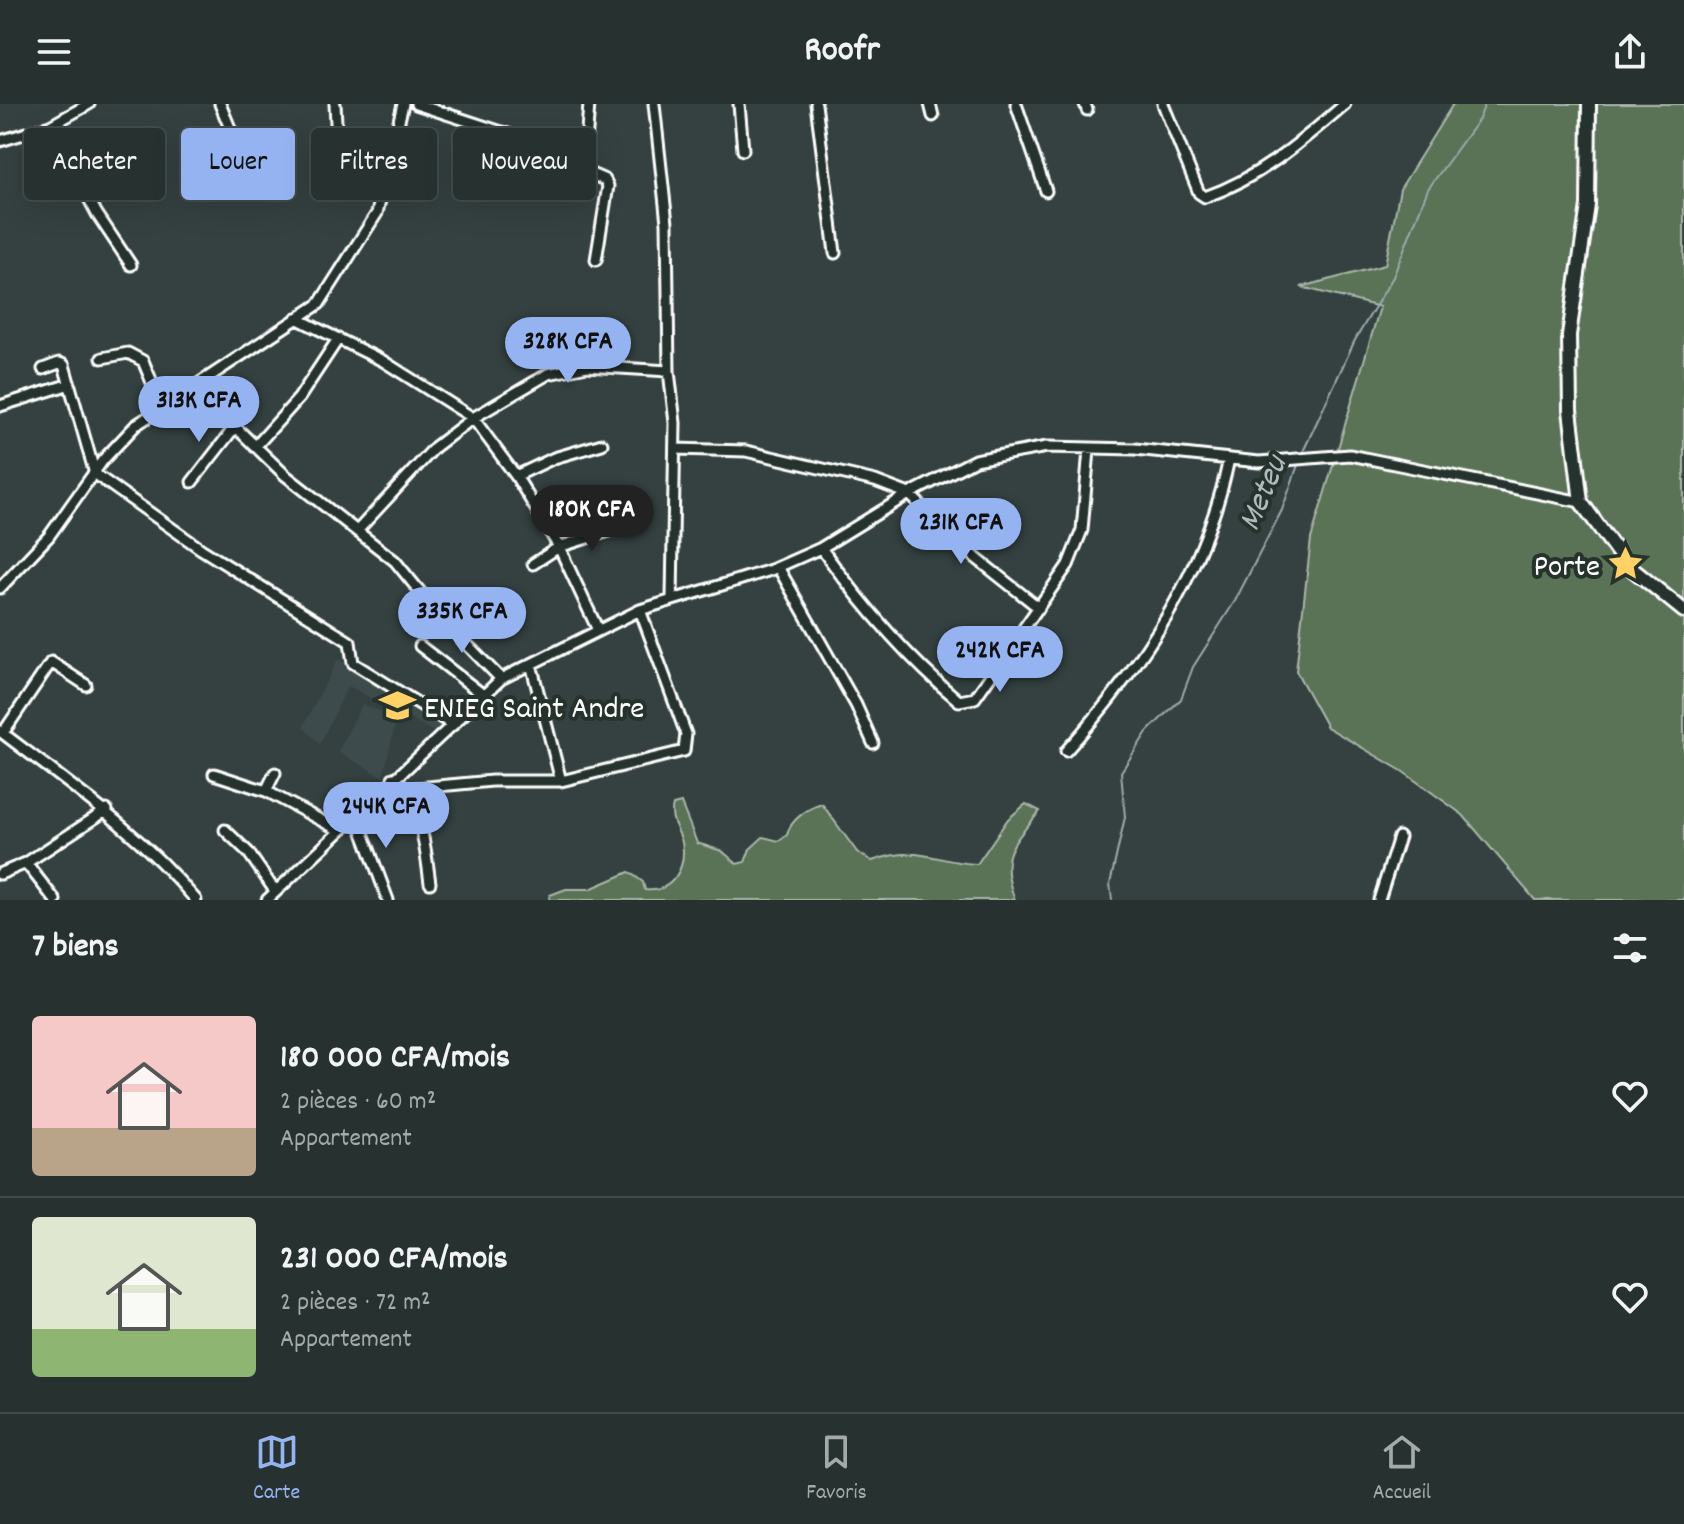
<!DOCTYPE html>
<html lang="fr">
<meta charset="utf-8">
<style>
:root{--surface:#273130;--page:#2f3938;--text:#f1f3f6;--muted:#a4a9ab;--line:#434c4c;--accent:#95b2f1}
body{margin:0;font-family:Dekko,sans-serif;background:var(--page);color:var(--text);height:100vh;display:flex;flex-direction:column;font-size:30px;white-space:nowrap}
*{box-sizing:border-box;margin:0}
p{font-size:26px;color:var(--muted)}
.icon{flex:none;width:44px;height:44px;fill:none;stroke:currentColor;stroke-width:2;stroke-linecap:round;stroke-linejoin:round}
.map{position:relative;height:796px;overflow:hidden}
.side{display:flex;flex-direction:column;background:var(--surface);flex:1}
.side>*{flex:none}
.banner{position:absolute;left:24px;top:24px;width:800px;height:72px;display:flex;gap:16px}
.price{position:absolute;translate:-50% -68px;padding:0 18px;border-radius:28px;background:var(--accent);color:#111;font-size:26px;line-height:52px;filter:drop-shadow(0 2px 4px #0008)}
.price::after{content:'';position:absolute;left:50%;top:48px;width:24px;height:18px;margin-left:-12px;background:inherit;clip-path:polygon(0 0,100% 0,50% 100%)}
.price.selected{background:#222;color:#fff}
ul{padding:0;list-style:none}
li{display:flex;align-items:center;gap:24px;height:200px;padding:0 32px}
li+li{border-top:2px solid var(--line)}
li span{display:grid;place-items:center;flex:none;width:224px;height:160px;border-radius:8px;color:#555}
li>.icon{margin-inline-start:auto}
span .icon{width:96px;height:96px;fill:#fffc;stroke-width:1}
li b{font-size:34px}
h2{display:flex;justify-content:space-between;align-items:center;height:96px;padding:0 32px;font-size:34px}
.chip{padding:0 28px;border-radius:8px;background:var(--surface);box-shadow:0 8px 32px #0002,0 0 0 2px var(--line);font-size:28px;line-height:72px}
.chip.selected{background:var(--accent);color:#111}
header{display:flex;justify-content:space-between;align-items:center;height:104px;padding:0 32px;background:var(--surface);font-size:36px;font-weight:800}
.dock{display:flex;justify-content:space-around;align-items:center;height:112px;border-top:2px solid var(--line);background:var(--surface);font-size:22px;color:var(--muted)}
.dock a{display:grid;justify-items:center;gap:4px}
.dock .selected{color:var(--accent)}
.map>svg:first-child{display:block}
.built{fill:#3d4b4e}
.green{fill:#5a7257;stroke:#acb8ab;stroke-width:2}
.lines{fill:none;stroke-linecap:round;stroke-linejoin:round}
.stream{stroke:#9dacb2;stroke-width:2}
.street-casing{stroke:#fff;stroke-width:15}
.secondary-casing{stroke:#fff;stroke-width:18}
.street{stroke:#26332d;stroke-width:9}
.secondary{stroke:#26332d;stroke-width:12}
.labels{text-anchor:middle;stroke-width:8;stroke-linejoin:round;paint-order:stroke}
.poi-label{font-size:32px;fill:#fff;stroke:#26332d;text-anchor:end}
.water-label{font-size:34px;font-style:italic;fill:#aebabf;stroke:#26332d}
</style>
<header><svg class="icon" aria-label="menu" viewBox="0 0 24 24"><path d="M4 6h16M4 12h16M4 18h16"/></svg>Roofr<svg class="icon" aria-label="share" viewBox="0 0 24 24"><path d="M12 15V3M7 8l5-5 5 5M5 13v7h14v-7"/></svg></header>
<div class="map">
<svg width="1684" height="796" viewBox="0 0 1684 796">
<rect width="100%" height="100%" fill="#344140"/>
<filter id="ink" filterUnits="userSpaceOnUse"><feTurbulence type="fractalNoise" baseFrequency=".0125" numOctaves="2"/><feDisplacementMap in="SourceGraphic" scale="16" xChannelSelector="R" yChannelSelector="G"/><feConvolveMatrix kernelMatrix="1 2 1 2 8 2 1 2 1" color-interpolation-filters="sRGB"/></filter>
<g filter="url(#ink)">
<path class="built" d="M338 555 442 621 436 629 348 582 320 640 303 623Z
M362 600 397 613 383 673 338 648Z"/>
<path class="green" d="M1453 0H1684V796H1535L1463 711 1402 667 1327 623 1296 567 1311 435 1380 203 1301 183 1385 161 1400 85Z
M681 699 697 739 722 747 737 760 745 758 750 745 763 733 779 737 787 731C790 716 808 704 822 700L857 748 872 757C921 740 932 758 977 760L1008 715 1026 700 1040 707C1011 742 998 751 1015 796H549L550 791 566 785H590L629 768 643 778 645 786C672 789 687 764 682 738 678 724 669 716 673 701Z"/>
<g class="lines">
<path class="stream" d="M1301 352 1355 236 1393 173 1428 85 1479 15 1485 0
M1112 796 1110 780 1125 713 1121 668 1147 628 1181 595 1193 563 1235 497 1282 406 1299 358"/>
<defs>
<path id="street" d="M220 0 242 53 247 80
M335 0 337 37
M416 0 523 35 525 40 513 81
M589 0 584 67 605 76 608 82 596 156
M654 0 667 119 669 267 675 319 672 494
M739 0 743 46
M816 0 835 149
M930 0 933 12
M1016 0 1046 87
M1085 0 1087 6
M1163 0 1199 89 1205 93C1260 74 1302 37 1345 0
M50 22 97 110 131 161
M0 37 50 22 89 0
M296 214 383 257 473 314 516 372 559 443 597 524
M102 254 128 249 143 257 162 302
M43 265 59 259 64 261 95 370 201 445 350 538 353 559 453 621
M194 283 285 371 395 457 443 516 501 575
M0 302 70 280
M255 343 299 294 338 235
M675 345 746 347 875 377 909 390 976 454 1039 504
M516 372 554 354 602 340
M192 378 234 324
M358 426 435 343 473 314 548 270 587 262 669 267
M821 444C862 501 905 552 959 597L975 594 1068 461 1082 426 1089 346
M533 460 559 443 615 425
M778 463 856 601 873 639
M0 484 49 432 103 356 136 321 319 200 377 109 403 0
M420 542 482 590
M531 560 561 677
M0 627C69 680 139 728 196 796
M3 629 51 558 86 581
M1066 647C1143 561 1205 469 1229 355
M214 670 266 687 339 726
M393 674C422 697 425 744 430 779
M406 685 492 677H561L684 647 686 630 640 506
M266 687 275 669
M356 710 388 796
M225 726 248 748 275 787
M26 759 55 796
M0 770 26 759 107 706
M267 796 501 575 640 506 771 466 821 444 909 390 975 356 1047 343 1135 345 1259 358 1350 351 1581 398
M1379 796 1399 733"/>
<path id="secondary" d="M1589 0 1588 101 1569 231 1570 306 1581 398 1626 460 1684 507"/>
</defs>
<use href="#street" class="street-casing"/>
<use href="#secondary" class="secondary-casing"/>
<use href="#street" class="street"/>
<use href="#secondary" class="secondary"/>
</g>
</g>
<defs>
<symbol id="sight-bare" viewBox="-9 -9 18 18"><path d="M0-6L1.8-2.2L6-1.7L2.9 1.2L3.7 5.4L0 3.3L-3.7 5.4L-2.9 1.2L-6-1.7L-1.8-2.2Z" fill="#ffd166" stroke="#26332d" stroke-width="2.5" paint-order="stroke"/></symbol>
<symbol id="university-bare" viewBox="-9 -9 18 18"><path d="M0-5L7-2L0 1L-7-2ZM-4 1L0 2.5L4 1V4Q0 6-4 4Z" fill="#ffd166" stroke="#26332d" stroke-width="2.5" paint-order="stroke"/></symbol>
</defs>
<g fill-rule="evenodd">
<use href="#sight-bare" x="1600" y="434" width="51" height="51"/>
<use href="#university-bare" x="372" y="576" width="51" height="51"/>
</g>
<g class="labels">
<g class="poi-label">
<text x="1600" y="471">Porte</text>
<text x="424" y="613" text-anchor="start">ENIEG Saint Andre</text>
</g>
<g class="water-label">
<text transform="translate(1260 388) rotate(-67)" y="12">Meteu</text>
</g>
</g>
</svg>
<b class="price" style="left:568px;top:281px">328K CFA</b>
<b class="price" style="left:199px;top:340px">313K CFA</b>
<b class="price selected" style="left:592px;top:449px">180K CFA</b>
<b class="price" style="left:961px;top:462px">231K CFA</b>
<b class="price" style="left:462px;top:551px">335K CFA</b>
<b class="price" style="left:1000px;top:590px">242K CFA</b>
<b class="price" style="left:386px;top:746px">244K CFA</b>
<div class="banner">
<a class="chip">Acheter</a>
<a class="chip selected">Louer</a>
<a class="chip">Filtres</a>
<a class="chip">Nouveau</a>
</div>
</div>
<section class="side">
<h2>7 biens<svg class="icon" aria-label="filters" viewBox="0 0 24 24"><path d="M4 7h16M4 17h16"/><circle cx="9" cy="7" r="2"/><circle cx="15" cy="17" r="2"/></svg></h2>
<ul>
<li><span style="background:linear-gradient(#f6c9c9 70%,#b9a48a 0)"><svg class="icon" aria-label="home" viewBox="0 0 24 24"><path d="M3 11l9-7 9 7M6 9v11h12V9"/></svg></span><div><b>180 000 CFA/mois</b><p>2 pièces · 60 m²</p><p>Appartement</p></div><svg class="icon" aria-label="heart" viewBox="0 0 24 24"><path d="M12 20l-8-8c-3-5 5-10 8-4 3-6 11-1 8 4z"/></svg></li>
<li><span style="background:linear-gradient(#dfe7d0 70%,#8fb573 0)"><svg class="icon" aria-label="home" viewBox="0 0 24 24"><path d="M3 11l9-7 9 7M6 9v11h12V9"/></svg></span><div><b>231 000 CFA/mois</b><p>2 pièces · 72 m²</p><p>Appartement</p></div><svg class="icon" aria-label="heart" viewBox="0 0 24 24"><path d="M12 20l-8-8c-3-5 5-10 8-4 3-6 11-1 8 4z"/></svg></li>
</ul>
</section>
<nav class="dock">
<a class="selected"><svg class="icon" aria-label="map" viewBox="0 0 24 24"><path d="M3 6l6-2 6 2 6-2v14l-6 2-6-2-6 2zM9 4v14M15 6v14"/></svg>Carte</a>
<a><svg class="icon" aria-label="saved" viewBox="0 0 24 24"><path d="M7 4h10v16l-5-4-5 4z"/></svg>Favoris</a>
<a><svg class="icon" aria-label="home" viewBox="0 0 24 24"><path d="M3 11l9-7 9 7M6 9v11h12V9"/></svg>Accueil</a>
</nav>
